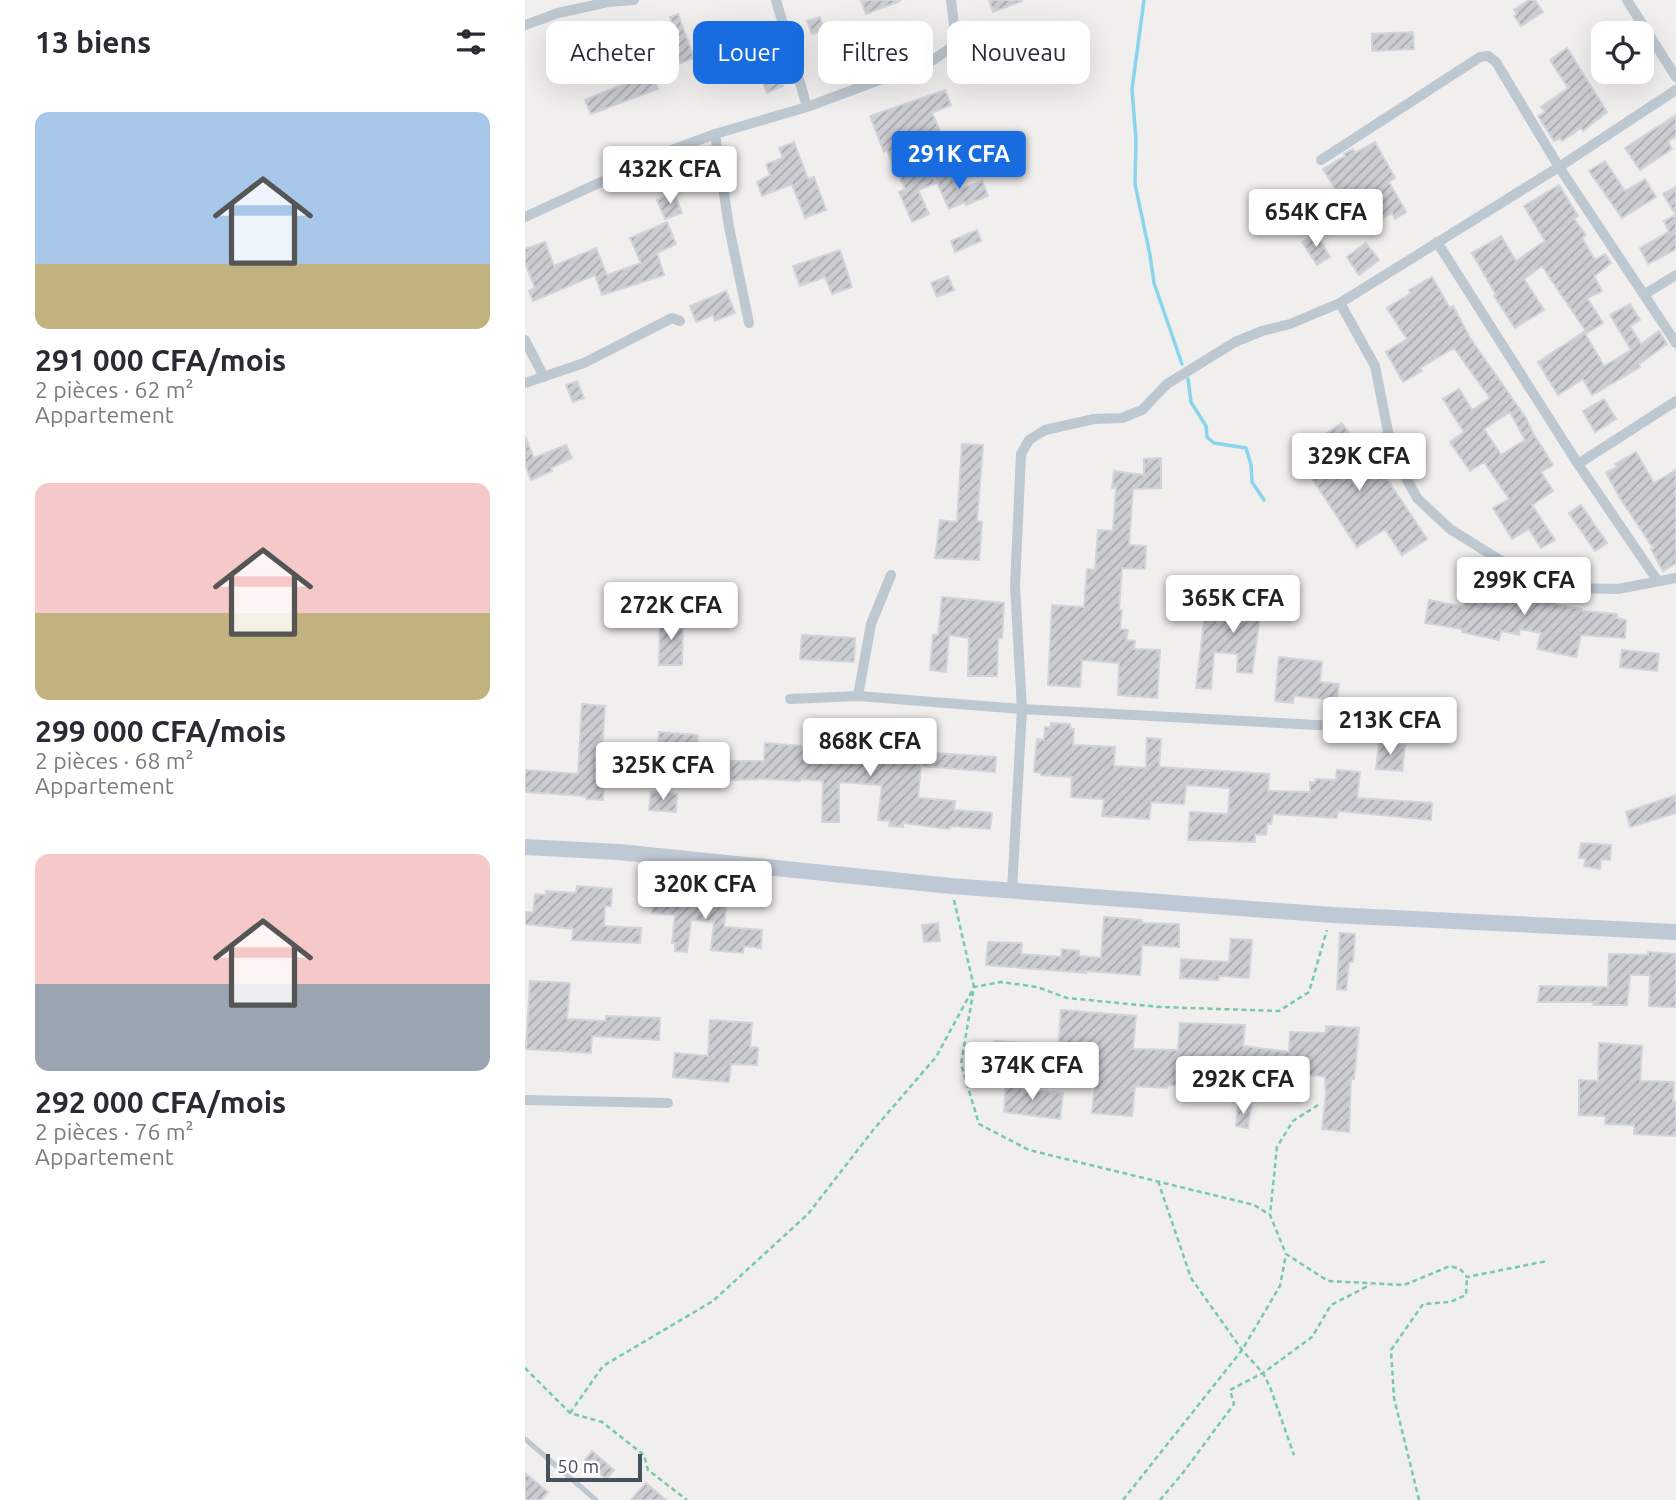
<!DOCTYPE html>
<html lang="fr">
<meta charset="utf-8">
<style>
:root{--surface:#fff;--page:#f7f7f7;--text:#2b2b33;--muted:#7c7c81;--accent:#196cdf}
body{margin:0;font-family:Ubuntu,sans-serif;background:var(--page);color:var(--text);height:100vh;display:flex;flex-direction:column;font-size:26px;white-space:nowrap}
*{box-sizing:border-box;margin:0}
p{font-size:23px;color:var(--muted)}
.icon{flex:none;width:38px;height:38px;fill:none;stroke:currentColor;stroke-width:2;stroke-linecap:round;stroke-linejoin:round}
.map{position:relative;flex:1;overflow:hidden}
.details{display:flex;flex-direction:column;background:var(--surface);width:525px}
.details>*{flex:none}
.guide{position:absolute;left:21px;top:21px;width:665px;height:63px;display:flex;gap:14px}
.fabs{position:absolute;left:1066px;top:21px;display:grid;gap:14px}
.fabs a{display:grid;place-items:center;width:63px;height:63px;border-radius:14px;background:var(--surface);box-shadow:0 7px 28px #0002;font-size:35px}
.scale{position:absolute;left:21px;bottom:18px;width:96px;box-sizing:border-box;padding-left:7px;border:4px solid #46515b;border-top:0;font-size:19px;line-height:24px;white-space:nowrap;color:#46515b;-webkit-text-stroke:5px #fff;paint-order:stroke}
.price{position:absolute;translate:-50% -60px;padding:0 16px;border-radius:7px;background:#fff;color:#222;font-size:23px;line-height:46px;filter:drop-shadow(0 2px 4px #0008)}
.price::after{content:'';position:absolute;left:50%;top:42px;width:21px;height:16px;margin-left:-10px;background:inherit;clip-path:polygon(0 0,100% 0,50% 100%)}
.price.active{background:var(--accent);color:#fff}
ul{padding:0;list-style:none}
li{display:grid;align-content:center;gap:14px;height:371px;padding:0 35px}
li span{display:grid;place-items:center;height:217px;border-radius:14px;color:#555}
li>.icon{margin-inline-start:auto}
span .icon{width:126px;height:126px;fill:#fffc;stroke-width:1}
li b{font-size:30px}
h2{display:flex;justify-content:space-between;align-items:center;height:84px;padding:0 35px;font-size:30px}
.pill{padding:0 24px;border-radius:14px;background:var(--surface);box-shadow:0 7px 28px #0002;font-size:24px;line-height:63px}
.pill.active{background:var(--accent);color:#fff}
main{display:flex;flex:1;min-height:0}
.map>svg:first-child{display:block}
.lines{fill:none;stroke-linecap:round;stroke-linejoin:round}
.stream{stroke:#89d5eb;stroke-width:3.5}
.building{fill:url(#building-hatch);stroke:#d2d4da;stroke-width:2;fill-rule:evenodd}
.path{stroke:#74cca2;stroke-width:2.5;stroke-dasharray:5 3.5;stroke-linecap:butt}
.lane{stroke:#bec8d0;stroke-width:5}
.street{stroke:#bec8d0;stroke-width:10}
.secondary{stroke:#bfc9d5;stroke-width:16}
</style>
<main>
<section class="details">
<h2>13 biens<svg class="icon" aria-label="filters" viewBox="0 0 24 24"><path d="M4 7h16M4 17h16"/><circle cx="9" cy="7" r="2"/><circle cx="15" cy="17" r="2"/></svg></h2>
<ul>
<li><span style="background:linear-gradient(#a9c7e8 70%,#c2b280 0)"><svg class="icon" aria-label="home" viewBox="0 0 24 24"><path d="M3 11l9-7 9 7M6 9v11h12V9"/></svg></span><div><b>291 000 CFA/mois</b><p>2 pièces · 62 m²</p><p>Appartement</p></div></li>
<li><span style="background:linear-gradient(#f6c9c9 60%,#c2b280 0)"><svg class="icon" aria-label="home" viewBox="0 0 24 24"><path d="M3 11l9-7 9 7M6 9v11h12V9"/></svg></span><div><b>299 000 CFA/mois</b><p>2 pièces · 68 m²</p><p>Appartement</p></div></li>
<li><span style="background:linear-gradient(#f6c9c9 60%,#9aa5b1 0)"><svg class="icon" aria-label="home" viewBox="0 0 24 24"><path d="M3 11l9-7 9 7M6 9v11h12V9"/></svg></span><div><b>292 000 CFA/mois</b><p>2 pièces · 76 m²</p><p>Appartement</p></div></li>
</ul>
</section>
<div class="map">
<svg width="1151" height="1500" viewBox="0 0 1151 1500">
<defs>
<pattern id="building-hatch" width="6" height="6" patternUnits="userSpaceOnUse" patternTransform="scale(1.75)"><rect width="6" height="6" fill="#cbcdd3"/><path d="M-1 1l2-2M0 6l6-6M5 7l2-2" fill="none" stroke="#a7a9ae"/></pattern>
</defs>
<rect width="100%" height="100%" fill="#f1eeee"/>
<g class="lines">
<path class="stream" d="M619 0 607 89 611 140 610 184 625 255 629 283 657 364
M663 379 666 402 681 426 682 437 689 443 721 448 726 465 727 482 739 500"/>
</g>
<path class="building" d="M336 0H375V1L341 14Z
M464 0H497V1L468 12Z
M1004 0H1010L1018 12 996 26 989 16 992 14 989 10Z
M153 14 169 58 133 72 126 51 153 42 145 17Z
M295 17 299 30 287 34 282 21Z
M888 32 889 49 847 51V34Z
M1042 48 1082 112 1058 131 1056 128 1037 141 1035 138 1029 141 1013 116 1020 112 1016 107 1043 88 1025 60Z
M247 59 258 86 242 93 231 65Z
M127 72 133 89 66 114 60 100Z
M420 90 426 105 407 113 415 131 377 146 390 175 404 169 411 183 393 190 404 214 387 222 374 192 380 189 362 150 359 152 345 116Z
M1151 115V136L1143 142 1147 149 1115 170 1100 148Z
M269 142 283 179 289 177 301 210 280 218 267 184 237 196 232 182 245 175 241 164 258 158 254 148Z
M850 142 870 178 864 182 881 212 870 219 867 213 836 231 798 169 820 156 819 154 828 149 830 153Z
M1080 161 1100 191 1120 179 1131 197 1097 218 1064 171Z
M424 169 433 190 457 181 463 196 441 205 440 202 424 209 409 176Z
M1034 185 1053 216 1049 219 1061 235 1057 238 1070 260 1080 254 1086 263 1069 276 1077 291 1062 298 1078 323 1062 333 1017 266 999 279 1019 310 990 328 969 296 971 295 947 253 976 236 991 261 1020 241 999 206Z
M1151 187V249L1123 264 1115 248 1144 232 1139 221 1151 215 1138 194Z
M149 193 157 213 140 219 132 200Z
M142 222 151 244 132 253 139 275 77 295 70 275 8 301 4 291 10 288 0 263V249L20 242 29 266 71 248 82 275 116 263 105 238Z
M452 230 456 241 430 252 426 241Z
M791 234 805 257 792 265 777 242Z
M841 243 854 260 834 275 822 257Z
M315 250 327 287 307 294 300 277 275 286 268 266Z
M423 276 429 290 412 297 406 283Z
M907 277 925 308 928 306 945 338 1001 418 1008 433 1028 465 1016 472 1028 491 1007 505 1030 540 1016 548 1004 529 987 539 968 508 984 499 959 462 945 471 925 442 939 432 918 399 934 389 947 410 965 398 929 348 895 368 897 371 878 382 861 352 882 339 862 308 886 293 884 290ZM985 412 1000 440 976 455 959 429Z
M201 291 210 313 190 321 188 315 171 322 165 306Z
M1105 304 1115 320 1105 326 1116 344 1134 331 1142 344 1114 364 1115 367 1067 395 1058 379 1033 395 1013 362 1059 332 1079 366 1106 350 1085 315Z
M52 381 59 398 48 402 41 385Z
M1079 399 1091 419 1070 432 1058 411Z
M817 423 838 454 818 467 831 487 856 470 902 539 877 555 860 529 832 547 771 454Z
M0 436 9 458 41 445 47 458 26 468 27 471 6 480 0 464Z
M437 444 458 445 452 521 457 522 454 560 410 558 415 520 432 522Z
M1111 452 1129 483 1151 470V563L1138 571 1126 549 1128 548 1095 498 1081 473 1092 467 1090 464Z
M636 458V488L608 489 604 545 621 546 620 569 597 568 594 610H597L595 629 603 630 601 640 610 641 609 649 635 650 632 698 593 695 594 663 557 660 555 687 523 685 527 605 559 607 562 569 570 570 573 530 588 531 591 488H587L589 471 619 475V459Z
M1056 505 1082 543 1070 551 1044 513Z
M944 575 955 576 954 582 1031 598 1030 604 1057 609V611L1092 614V618L1101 620 1100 638 1056 635 1051 657 1012 649 1016 633 995 629 994 635 976 631 974 640 937 632V629L900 623 904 600 939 607Z
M724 576 740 578 738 616H735L727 673 712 672 713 654 689 652 686 689 671 688 680 614 707 617 709 609 722 611Z
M417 597 479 603 477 638H473L472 676H443L444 638 424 635 421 672 405 670 408 635H413Z
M135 620H158L157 665H134Z
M277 635 330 638 329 662 275 659Z
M1097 650 1134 654 1132 671 1095 667Z
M754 657 797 662 795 682 814 684 812 700 769 696 768 703 750 701Z
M57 704 80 706 75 780 79 781 78 800 61 799V796L0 792V770L53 774Z
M526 723 545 724V728L549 729 548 745 590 747 589 766 621 768 622 738 636 739 634 767 744 774 743 791 785 792V782L790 783 791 779 811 780 812 770 835 772 832 798 907 803 906 820 813 811 812 818 748 814 746 824 742 823 741 835 730 834V842L663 840 665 812 703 814 705 788 661 785 659 804 626 802 624 819 577 816 579 799 546 797 547 777 516 775V773L509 772 512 739 519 740 520 727H526Z
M307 729H317V740L377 746 376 751 471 757 470 772 396 766 393 798 430 801 429 810 467 813 465 829 425 826 424 829 378 823V827L364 826 365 821 353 820 357 785 314 782V822H297L298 781 275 779V781L239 779 205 780V761H239L240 743 305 748Z
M134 732 173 735 171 758 165 757 164 774 126 771 127 755H133Z
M854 743 880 746 877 771 851 769Z
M126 792 152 794 151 812 124 810Z
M1151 795V813L1105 827 1101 812Z
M1056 843 1086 845 1085 860 1076 859 1075 869 1059 866 1061 858H1054Z
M52 886 87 889 86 906H80L79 926 116 928 115 943 47 940 48 929 0 924V912L8 913 10 894 21 895V891L51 893Z
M166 886 177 888 176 895 202 897 199 927 237 930 236 948 219 946 218 953 186 950 189 922 166 920 162 952 150 951V943H147L150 915 127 913 129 894 165 897Z
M579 917 617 920V923L654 924V947L617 945 615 975 574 972 561 971V973L461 965 463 942 497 943 496 954 536 957 537 949 554 951V956L576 958Z
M413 923 415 941 399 942 397 925Z
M815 933 830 934 828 962H824L821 990 812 989Z
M706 939 727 940 724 978 694 976 693 980 655 978 656 959 704 962Z
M1123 952 1151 954V1007L1124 1006 1125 975H1105L1102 1005H1068L1069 1002H1013L1015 986 1083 987 1084 954 1123 955Z
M5 981 45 983 42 1019 81 1021V1016L135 1018 134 1040 67 1036 66 1053 1 1049Z
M536 1010 611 1016 608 1049 653 1050 655 1023 720 1025 718 1046 764 1052 765 1032 801 1033V1026L834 1028 829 1079H826L824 1132 797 1129 801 1094 800 1077 798 1076 761 1074 760 1097 724 1095 725 1083 683 1082V1087L643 1085 642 1088 610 1086 607 1116 567 1113 572 1063H570V1057L533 1055Z
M185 1020 227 1023 225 1047 233 1048 232 1065 206 1064 204 1082 148 1077 150 1053 183 1056Z
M470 1041 532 1045 531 1061 469 1057Z
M1074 1043 1117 1046 1115 1081 1149 1082 1148 1102H1151V1136L1109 1134V1125L1080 1124 1081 1116 1054 1115V1080L1073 1081Z
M481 1081 498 1082 497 1090 538 1093 535 1119 479 1112Z
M713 1105 726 1106 723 1128 711 1126Z
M67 1451 89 1470 81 1479 59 1461Z
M0 1473 23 1492 16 1500H0Z
M121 1483 141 1500H106Z"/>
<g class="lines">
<path class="path" d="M429 900 449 987 436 1064 454 1124 504 1150 729 1205 745 1215
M793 1105 768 1121 752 1147 745 1215 761 1254 803 1281 879 1285 925 1266 935 1269 942 1277 1022 1261
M633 1181 666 1278 717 1350 738 1373 745 1387 769 1455
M0 1368 45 1413 77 1422 119 1455 123 1470 162 1500
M45 1413 78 1366 188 1301 283 1214 349 1129 411 1057 449 987 476 982 512 987 542 998 635 1007 754 1011 784 992 802 930
M598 1500 717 1350 755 1286 761 1254
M635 1500 657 1474 709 1404 705 1390 738 1373 787 1337 806 1305 845 1285
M894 1500 869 1398 866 1350 898 1304 925 1302 941 1295 942 1277"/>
<path class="lane" d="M0 1439 71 1500"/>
<path class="street" d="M251 0 282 107
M1102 0 1151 77
M0 25 33 13 83 2 109 0
M190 134 204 227 224 323
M796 160 955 57 963 56 971 62 1034 167 1151 343
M0 217 139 153 190 134 282 107 408 60 427 47 430 33 426 0
M912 242 1053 464 1132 580
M1120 294 1151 275
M815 303 850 366 867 452 892 498 925 529 986 567 1051 588 1093 589 1151 578
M0 340 19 377
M0 383 59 363 147 318 155 321
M1053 464 1151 401
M333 696 346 624 366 575
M265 699 333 696 497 709 829 727
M487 890 497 709 490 586 496 454 504 440 520 430 569 419 597 418 617 410 642 384 710 342 737 331 765 324 815 303 1034 167 1151 90
M0 1100 143 1103"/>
<path class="secondary" d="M0 847 94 852 426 886 807 915 1151 932"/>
</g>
</svg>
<div class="fabs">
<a><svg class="icon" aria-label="locate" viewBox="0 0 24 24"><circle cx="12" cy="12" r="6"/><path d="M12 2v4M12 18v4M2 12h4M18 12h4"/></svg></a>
</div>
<div class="scale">50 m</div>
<b class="price active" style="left:434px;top:191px">291K CFA</b>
<b class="price" style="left:145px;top:206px">432K CFA</b>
<b class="price" style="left:791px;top:249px">654K CFA</b>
<b class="price" style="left:834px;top:493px">329K CFA</b>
<b class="price" style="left:999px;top:617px">299K CFA</b>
<b class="price" style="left:708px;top:635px">365K CFA</b>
<b class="price" style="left:146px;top:642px">272K CFA</b>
<b class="price" style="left:865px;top:757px">213K CFA</b>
<b class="price" style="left:345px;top:778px">868K CFA</b>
<b class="price" style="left:138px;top:802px">325K CFA</b>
<b class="price" style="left:180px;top:921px">320K CFA</b>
<b class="price" style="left:507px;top:1102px">374K CFA</b>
<b class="price" style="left:718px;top:1116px">292K CFA</b>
<div class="guide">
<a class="pill">Acheter</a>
<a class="pill active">Louer</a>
<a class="pill">Filtres</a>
<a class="pill">Nouveau</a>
</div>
</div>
</main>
